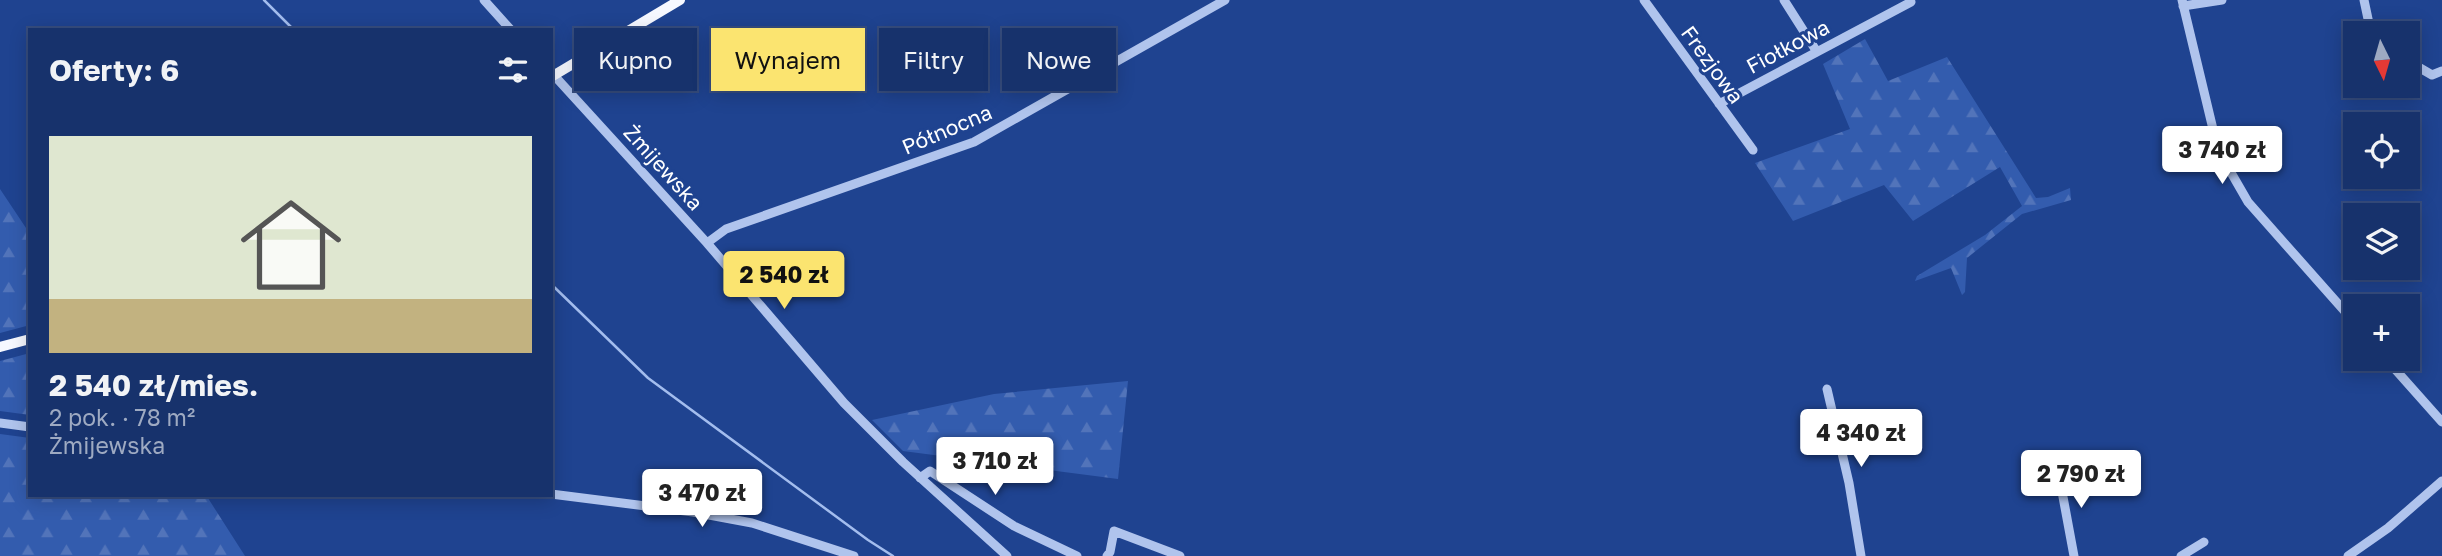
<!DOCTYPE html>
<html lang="pl">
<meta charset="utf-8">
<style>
:root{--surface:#17326c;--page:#203a72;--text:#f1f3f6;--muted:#9eaac2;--line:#364d7f;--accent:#fbe470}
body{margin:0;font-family:"Golos Text",sans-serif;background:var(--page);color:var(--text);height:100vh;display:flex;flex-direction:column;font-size:26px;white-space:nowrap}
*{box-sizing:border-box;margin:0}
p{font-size:23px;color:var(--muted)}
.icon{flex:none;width:38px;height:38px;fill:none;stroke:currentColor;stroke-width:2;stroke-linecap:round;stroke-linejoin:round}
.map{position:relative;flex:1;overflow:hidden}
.drawer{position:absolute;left:28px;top:28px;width:525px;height:469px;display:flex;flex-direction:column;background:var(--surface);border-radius:0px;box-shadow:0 4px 18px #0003,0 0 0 2px var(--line)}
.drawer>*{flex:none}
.banner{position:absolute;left:574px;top:28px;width:665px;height:63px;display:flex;gap:14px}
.needle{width:46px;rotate:175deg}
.buttons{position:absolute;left:2343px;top:21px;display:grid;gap:14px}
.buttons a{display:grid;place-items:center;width:77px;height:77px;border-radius:0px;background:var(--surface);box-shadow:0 4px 18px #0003,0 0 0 2px var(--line);font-size:35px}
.price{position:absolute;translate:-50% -60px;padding:0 16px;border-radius:7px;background:#fff;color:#222;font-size:23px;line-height:46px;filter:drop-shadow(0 2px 4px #0008)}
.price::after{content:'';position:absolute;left:50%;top:42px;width:21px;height:16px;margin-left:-10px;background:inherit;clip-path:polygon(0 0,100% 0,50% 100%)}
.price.current{background:var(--accent);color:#111}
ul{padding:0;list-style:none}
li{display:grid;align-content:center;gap:14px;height:371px;padding:0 21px}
li span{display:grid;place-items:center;height:217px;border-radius:0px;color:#555}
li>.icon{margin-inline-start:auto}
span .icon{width:126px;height:126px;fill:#fffc;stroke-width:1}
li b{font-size:30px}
h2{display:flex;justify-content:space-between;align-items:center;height:84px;padding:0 21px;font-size:30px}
.chip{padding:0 24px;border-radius:0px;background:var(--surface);box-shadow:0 4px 18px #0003,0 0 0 2px var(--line);font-size:24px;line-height:63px}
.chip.current{background:var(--accent);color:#111}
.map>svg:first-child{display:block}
.forest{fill:url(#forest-firs)}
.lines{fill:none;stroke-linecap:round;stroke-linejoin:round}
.stream{stroke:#a3bdee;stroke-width:2.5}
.minor{stroke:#b0c4ed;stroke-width:9}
.major{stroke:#f6f8ff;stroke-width:10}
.labels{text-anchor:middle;stroke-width:6;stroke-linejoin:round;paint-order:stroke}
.street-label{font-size:21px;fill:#fff;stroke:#1f4390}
</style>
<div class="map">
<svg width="2442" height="556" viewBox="0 0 2442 556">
<defs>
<pattern id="forest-firs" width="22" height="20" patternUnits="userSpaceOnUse" patternTransform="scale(1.75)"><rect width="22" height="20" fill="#335cae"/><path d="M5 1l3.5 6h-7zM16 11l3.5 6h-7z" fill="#5274ba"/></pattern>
</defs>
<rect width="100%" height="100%" fill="#1f4390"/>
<path class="forest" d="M1865 39 1888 81 1947 57 2036 198 2048 197 2070 188 2071 200 2022 214 1967 258 1965 292 1962 295 1951 268 1915 281 1917 276 1985 235 2022 206 2000 167 1913 221 1884 185 1793 221 1755 163 1850 129 1823 64Z
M0 189 30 234V325L0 333Z
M30 353V415L0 411V361Z
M1128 381 1118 479 903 451 872 420 994 394Z
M0 434 30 438V495H206L245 556H0Z"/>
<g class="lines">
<path class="stream" d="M264 0 294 30
M551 284 648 378 868 540 893 556"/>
<path class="minor" d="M484 0 511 30
M1644 0 1753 150
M1784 0 1817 52
M2182 0 2218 150 2248 202 2356 324
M2364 0 2371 33
M2183 6 2222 0
M2408 61 2432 75 2442 71
M551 72 707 243 844 403 903 462 1007 556
M1719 104 1911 2 1910 0
M707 243 726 229 974 142 1225 0
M2386 359 2442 422
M1827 389 1849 483 1861 556
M0 423 30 427
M2058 470 2074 556
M920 478 930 471 1014 526 1077 556
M551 494 693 512 752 523 854 556
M1107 556 1110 552 1114 531 1180 556
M2181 556 2204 542
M2348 556 2388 528 2442 481"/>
<path class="major" d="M551 77 680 0
M0 347 30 339"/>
</g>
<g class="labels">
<g class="street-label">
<text transform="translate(1788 47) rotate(-28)" y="7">Fiołkowa</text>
<text transform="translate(1712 65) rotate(54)" y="7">Frezjowa</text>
<text transform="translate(947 130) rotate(-23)" y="7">Północna</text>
<text transform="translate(663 168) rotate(48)" y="7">Żmijewska</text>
</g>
</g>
</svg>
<div class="buttons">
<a><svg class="needle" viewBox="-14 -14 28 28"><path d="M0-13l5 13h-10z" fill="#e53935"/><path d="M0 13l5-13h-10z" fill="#9eaac2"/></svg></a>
<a><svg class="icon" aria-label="locate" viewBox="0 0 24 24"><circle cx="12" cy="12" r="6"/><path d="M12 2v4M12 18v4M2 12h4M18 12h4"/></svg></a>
<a><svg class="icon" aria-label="layers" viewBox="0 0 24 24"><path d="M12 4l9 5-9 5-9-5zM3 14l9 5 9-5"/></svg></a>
<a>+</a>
</div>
<b class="price" style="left:2222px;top:186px">3 740 zł</b>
<b class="price current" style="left:784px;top:311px">2 540 zł</b>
<b class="price" style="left:1861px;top:469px">4 340 zł</b>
<b class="price" style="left:995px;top:497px">3 710 zł</b>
<b class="price" style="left:2081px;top:510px">2 790 zł</b>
<b class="price" style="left:702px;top:529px">3 470 zł</b>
<div class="banner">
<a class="chip">Kupno</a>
<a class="chip current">Wynajem</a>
<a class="chip">Filtry</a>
<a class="chip">Nowe</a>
</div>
<section class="drawer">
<h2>Oferty: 6<svg class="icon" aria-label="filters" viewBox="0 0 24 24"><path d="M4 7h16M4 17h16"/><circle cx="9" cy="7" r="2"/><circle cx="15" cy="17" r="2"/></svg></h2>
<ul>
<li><span style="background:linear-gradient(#dfe7d0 75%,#c2b280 0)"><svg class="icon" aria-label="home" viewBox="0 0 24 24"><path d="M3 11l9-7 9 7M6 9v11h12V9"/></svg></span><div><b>2 540 zł/mies.</b><p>2 pok. · 78 m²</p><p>Żmijewska</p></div></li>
</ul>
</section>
</div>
